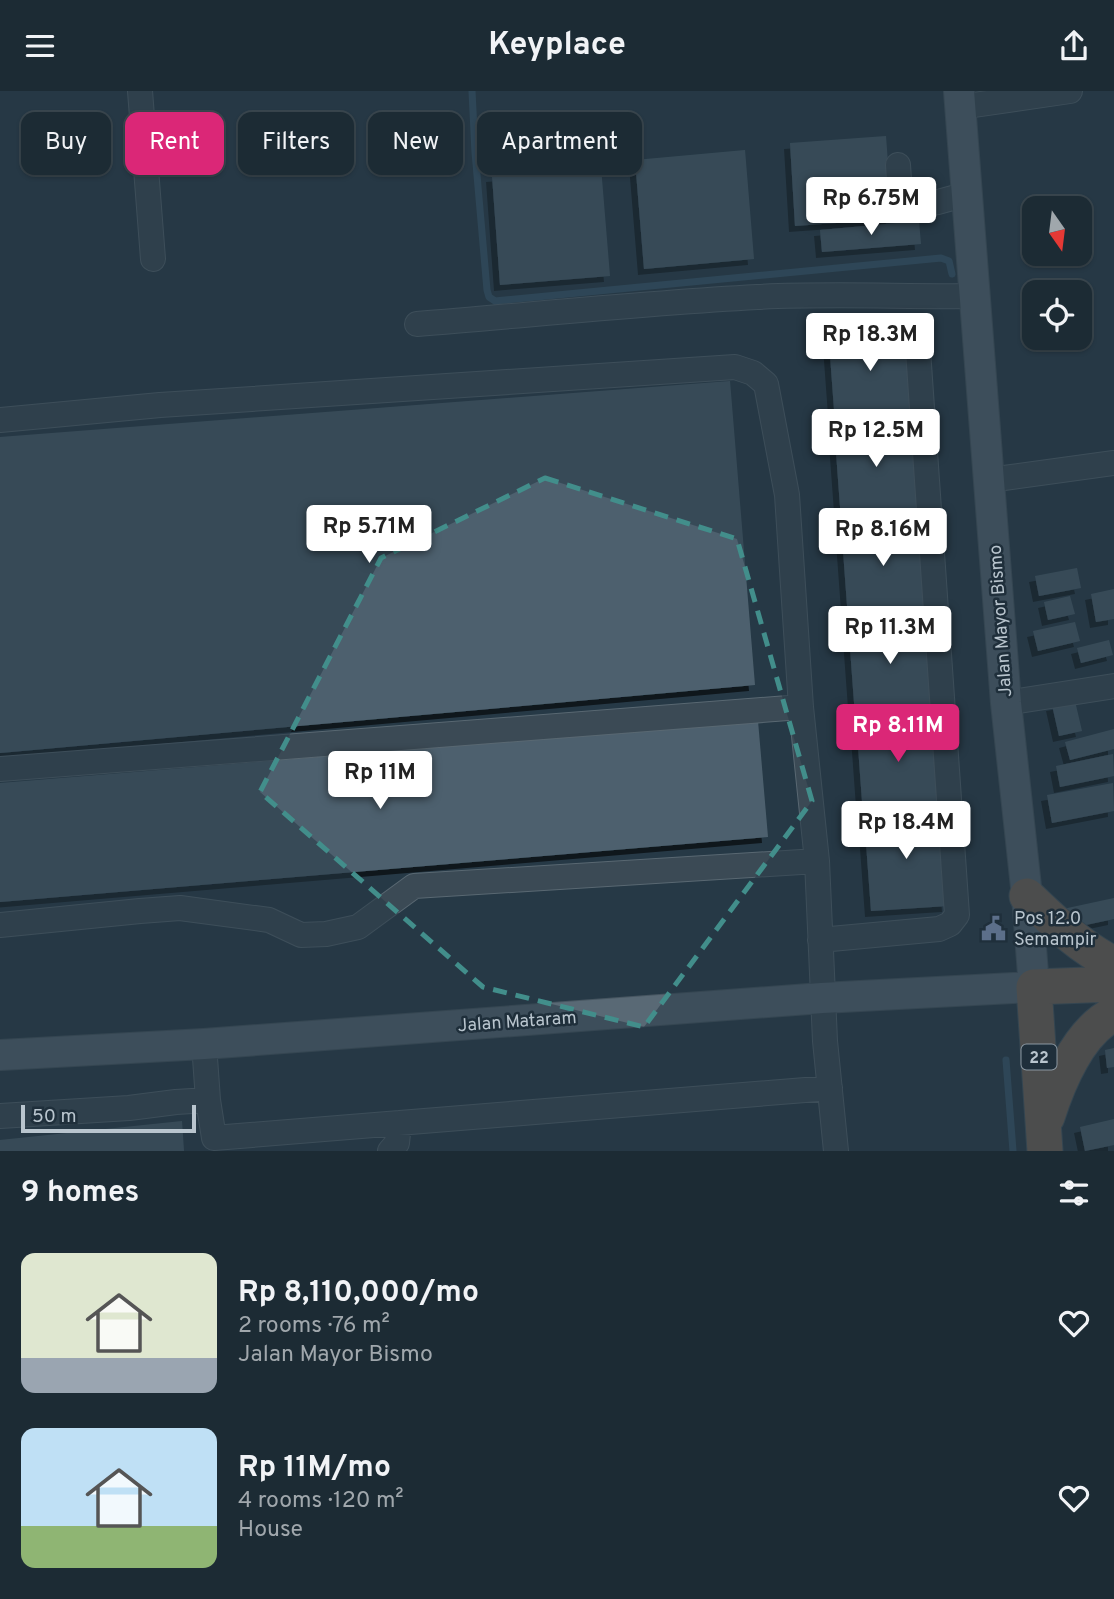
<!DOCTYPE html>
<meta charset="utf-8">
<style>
:root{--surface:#1c2b34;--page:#293740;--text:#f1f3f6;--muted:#a0a7ac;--line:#3a474f;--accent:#db2777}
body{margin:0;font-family:Overpass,sans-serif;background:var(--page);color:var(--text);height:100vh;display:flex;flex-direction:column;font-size:26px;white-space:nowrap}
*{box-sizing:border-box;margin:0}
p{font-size:23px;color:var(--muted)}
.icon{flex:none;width:38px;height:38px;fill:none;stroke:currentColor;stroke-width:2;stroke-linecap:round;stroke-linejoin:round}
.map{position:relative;height:1060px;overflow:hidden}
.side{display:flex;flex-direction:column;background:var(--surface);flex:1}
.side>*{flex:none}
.guide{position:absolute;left:21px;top:21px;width:700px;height:63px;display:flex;gap:14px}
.needle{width:46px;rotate:166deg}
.buttons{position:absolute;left:1022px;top:105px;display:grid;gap:14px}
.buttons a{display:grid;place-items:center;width:70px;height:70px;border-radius:14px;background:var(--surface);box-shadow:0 2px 5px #0004,0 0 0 2px var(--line);font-size:35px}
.scale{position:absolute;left:21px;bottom:18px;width:175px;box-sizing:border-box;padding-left:7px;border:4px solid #b9c5ce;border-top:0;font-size:19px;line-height:24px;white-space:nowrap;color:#b9c5ce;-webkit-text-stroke:5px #1f2f3b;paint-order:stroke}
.price{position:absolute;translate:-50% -60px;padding:0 16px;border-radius:7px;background:#fff;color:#222;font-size:23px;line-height:46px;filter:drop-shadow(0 2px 4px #0008)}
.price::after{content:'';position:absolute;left:50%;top:42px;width:21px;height:16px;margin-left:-10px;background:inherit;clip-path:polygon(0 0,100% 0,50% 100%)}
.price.on{background:var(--accent);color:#fff}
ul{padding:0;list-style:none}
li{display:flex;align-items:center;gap:21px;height:175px;padding:0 21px}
li span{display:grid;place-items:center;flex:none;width:196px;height:140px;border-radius:14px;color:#555}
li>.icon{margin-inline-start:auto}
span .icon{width:84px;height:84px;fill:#fffc;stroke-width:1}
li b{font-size:30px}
h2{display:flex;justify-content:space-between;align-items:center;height:84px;padding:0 21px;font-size:30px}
.pill{padding:0 24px;border-radius:14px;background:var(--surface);box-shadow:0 2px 5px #0004,0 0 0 2px var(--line);font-size:24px;line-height:63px}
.pill.on{background:var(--accent);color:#fff}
header{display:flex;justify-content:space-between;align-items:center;height:91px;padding:0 21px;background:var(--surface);font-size:32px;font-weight:700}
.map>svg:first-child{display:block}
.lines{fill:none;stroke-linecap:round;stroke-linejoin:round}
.stream{stroke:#39586d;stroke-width:7}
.building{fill:#4d616e;filter:url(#shadow)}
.minor-casing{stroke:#596872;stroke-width:26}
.major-casing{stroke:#475661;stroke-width:32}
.highway-casing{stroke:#45555f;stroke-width:37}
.minor{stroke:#3b4a55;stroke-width:24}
.major{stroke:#596975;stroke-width:30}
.highway{stroke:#7b6757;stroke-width:35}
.marked{fill:none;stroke:#428e8b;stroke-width:5;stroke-dasharray:14 9;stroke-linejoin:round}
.labels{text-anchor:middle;stroke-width:5;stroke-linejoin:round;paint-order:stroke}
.shield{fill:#1f2f3b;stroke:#8b98a2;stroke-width:2}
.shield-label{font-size:16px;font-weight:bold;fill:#b9c5ce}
.street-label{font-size:18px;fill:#b9c5ce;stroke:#1f2f3b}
.poi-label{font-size:18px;fill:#b9c5ce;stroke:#1f2f3b;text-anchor:start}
</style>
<header><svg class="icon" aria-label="menu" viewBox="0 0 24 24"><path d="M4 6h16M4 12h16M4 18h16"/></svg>Keyplace<svg class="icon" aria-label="share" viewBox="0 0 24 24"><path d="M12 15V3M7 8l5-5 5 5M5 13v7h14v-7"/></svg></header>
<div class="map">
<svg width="1114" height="1060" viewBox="0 0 1114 1060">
<defs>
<filter id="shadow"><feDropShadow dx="-6" dy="6" stdDeviation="0" flood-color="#0009"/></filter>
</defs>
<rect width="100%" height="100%" fill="#263946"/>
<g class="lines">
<path class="stream" d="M472 0 475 61 487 199 489 206 495 210 941 167 949 170 952 183
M1006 969 1013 1060"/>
</g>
<path class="building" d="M886 45 892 128 795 135 790 52Z
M745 59 754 168 644 178 635 69Z
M601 76 610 185 500 194 492 85Z
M919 130 921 153 822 161 820 139Z
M905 231 912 326 835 332 828 237Z
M730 290 755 594 0 662V346Z
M911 328 918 423 841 429 834 334Z
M918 427 925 522 848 528 841 432Z
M1077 477 1081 497 1039 505 1035 485Z
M1114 498V528L1096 531 1091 503Z
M1070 505 1075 523 1048 529 1044 511Z
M925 524 932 619 855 625 848 530Z
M1075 531 1080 550 1038 560 1033 540Z
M1109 549 1113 564 1081 572 1077 557Z
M1075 610 1082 640 1059 645 1052 614Z
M933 623 940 718 863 724 856 628Z
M758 630 768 746 0 811V692Z
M1114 638V658L1070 669 1065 651Z
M1113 663 1114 685 1060 696 1056 675Z
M1113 692 1114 720 1052 732 1047 704Z
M941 719 948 815 871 820 864 725Z
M1114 807V828L1067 838 1063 818Z
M1114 957V976L1107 977 1105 959Z
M1114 1028V1054L1085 1060 1080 1036Z
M182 1030 184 1060H0V1049Z"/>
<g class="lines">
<defs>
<path id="minor" d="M140 0 153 168
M960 16 1070 0
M898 74 900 103 913 114 938 111 967 103
M417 233C530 224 644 212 757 206 830 202 903 206 975 205
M0 329 160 314 735 276 753 282 766 293 787 404 801 616 817 770 825 950 836 1060
M989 389 1114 372
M1006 612 1114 595
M0 678 801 616
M0 834 140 820 180 817 269 829 301 844 326 843 358 836 414 795 817 770
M820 849 939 838 950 833 957 824 918 259
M204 953 208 1009
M0 1025 129 1017 176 1011 208 1009 214 1047 830 997
M390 1060 397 1052 399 1032"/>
<path id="major" d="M0 964 204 953 822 907 1034 896 1027 805 1006 612 959 0"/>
<path id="highway" d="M1027 805C1053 830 1081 857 1114 873
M1047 1026C1058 991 1079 940 1114 923
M1045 1060 1034 896 1114 893"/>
</defs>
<use href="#minor" class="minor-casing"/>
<use href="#major" class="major-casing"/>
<use href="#highway" class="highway-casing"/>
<use href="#minor" class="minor"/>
<use href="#major" class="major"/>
<use href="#highway" class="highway"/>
</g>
<path d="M0 0H1114V1060H0ZM545 387 737 448 812 710 644 936 483 896 260 701 381 467Z" fill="#263946" fill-opacity=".55" fill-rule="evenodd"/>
<path class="marked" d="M545 387 737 448 812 710 644 936 483 896 260 701 381 467Z"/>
<defs>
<symbol id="civic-bare" viewBox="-9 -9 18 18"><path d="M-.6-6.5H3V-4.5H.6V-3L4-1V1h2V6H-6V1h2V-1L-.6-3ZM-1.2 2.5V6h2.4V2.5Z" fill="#5c6f8a" stroke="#1f2f3b" stroke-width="2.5" paint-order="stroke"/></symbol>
</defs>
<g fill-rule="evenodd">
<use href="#civic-bare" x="976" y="820" width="35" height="35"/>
</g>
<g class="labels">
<rect class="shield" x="1021.5" y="953.5" width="35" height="25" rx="5"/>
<g class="shield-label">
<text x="1039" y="972">22</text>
</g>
<g class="street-label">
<text transform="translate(1000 530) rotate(-94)" y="6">Jalan Mayor Bismo</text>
<text transform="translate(517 930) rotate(-4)" y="6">Jalan Mataram</text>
</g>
<g class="poi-label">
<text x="1014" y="833">Pos 12.0<tspan x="1014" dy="21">Semampir</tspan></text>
</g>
</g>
</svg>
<div class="buttons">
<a><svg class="needle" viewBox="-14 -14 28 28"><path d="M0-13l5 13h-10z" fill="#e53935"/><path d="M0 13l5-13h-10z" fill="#a0a7ac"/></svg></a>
<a><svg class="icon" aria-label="locate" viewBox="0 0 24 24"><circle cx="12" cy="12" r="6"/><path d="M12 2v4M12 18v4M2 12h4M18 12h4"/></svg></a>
</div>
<div class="scale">50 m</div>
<b class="price" style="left:871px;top:146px">Rp 6.75M</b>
<b class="price" style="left:870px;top:282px">Rp 18.3M</b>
<b class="price" style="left:876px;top:378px">Rp 12.5M</b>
<b class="price" style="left:369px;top:474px">Rp 5.71M</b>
<b class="price" style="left:883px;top:477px">Rp 8.16M</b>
<b class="price" style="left:890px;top:575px">Rp 11.3M</b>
<b class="price on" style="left:898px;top:673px">Rp 8.11M</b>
<b class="price" style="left:380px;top:720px">Rp 11M</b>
<b class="price" style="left:906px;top:770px">Rp 18.4M</b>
<div class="guide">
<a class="pill">Buy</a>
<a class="pill on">Rent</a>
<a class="pill">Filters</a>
<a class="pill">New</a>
<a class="pill">Apartment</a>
</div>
</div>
<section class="side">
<h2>9 homes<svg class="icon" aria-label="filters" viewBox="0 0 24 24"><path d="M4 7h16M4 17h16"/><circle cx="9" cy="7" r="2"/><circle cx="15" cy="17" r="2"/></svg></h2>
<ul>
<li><span style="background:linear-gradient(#dfe7d0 75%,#9aa5b1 0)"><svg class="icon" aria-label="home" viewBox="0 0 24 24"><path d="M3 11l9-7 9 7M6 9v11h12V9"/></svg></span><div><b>Rp 8,110,000/mo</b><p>2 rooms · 76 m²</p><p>Jalan Mayor Bismo</p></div><svg class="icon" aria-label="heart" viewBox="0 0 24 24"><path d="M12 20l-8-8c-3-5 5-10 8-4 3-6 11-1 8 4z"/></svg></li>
<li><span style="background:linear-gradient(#bfe0f5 70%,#8fb573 0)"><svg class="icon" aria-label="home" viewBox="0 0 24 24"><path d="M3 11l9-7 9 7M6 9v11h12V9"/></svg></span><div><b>Rp 11M/mo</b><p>4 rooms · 120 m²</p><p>House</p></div><svg class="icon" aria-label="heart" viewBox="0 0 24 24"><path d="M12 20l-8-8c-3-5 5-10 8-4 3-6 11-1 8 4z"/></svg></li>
</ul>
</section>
